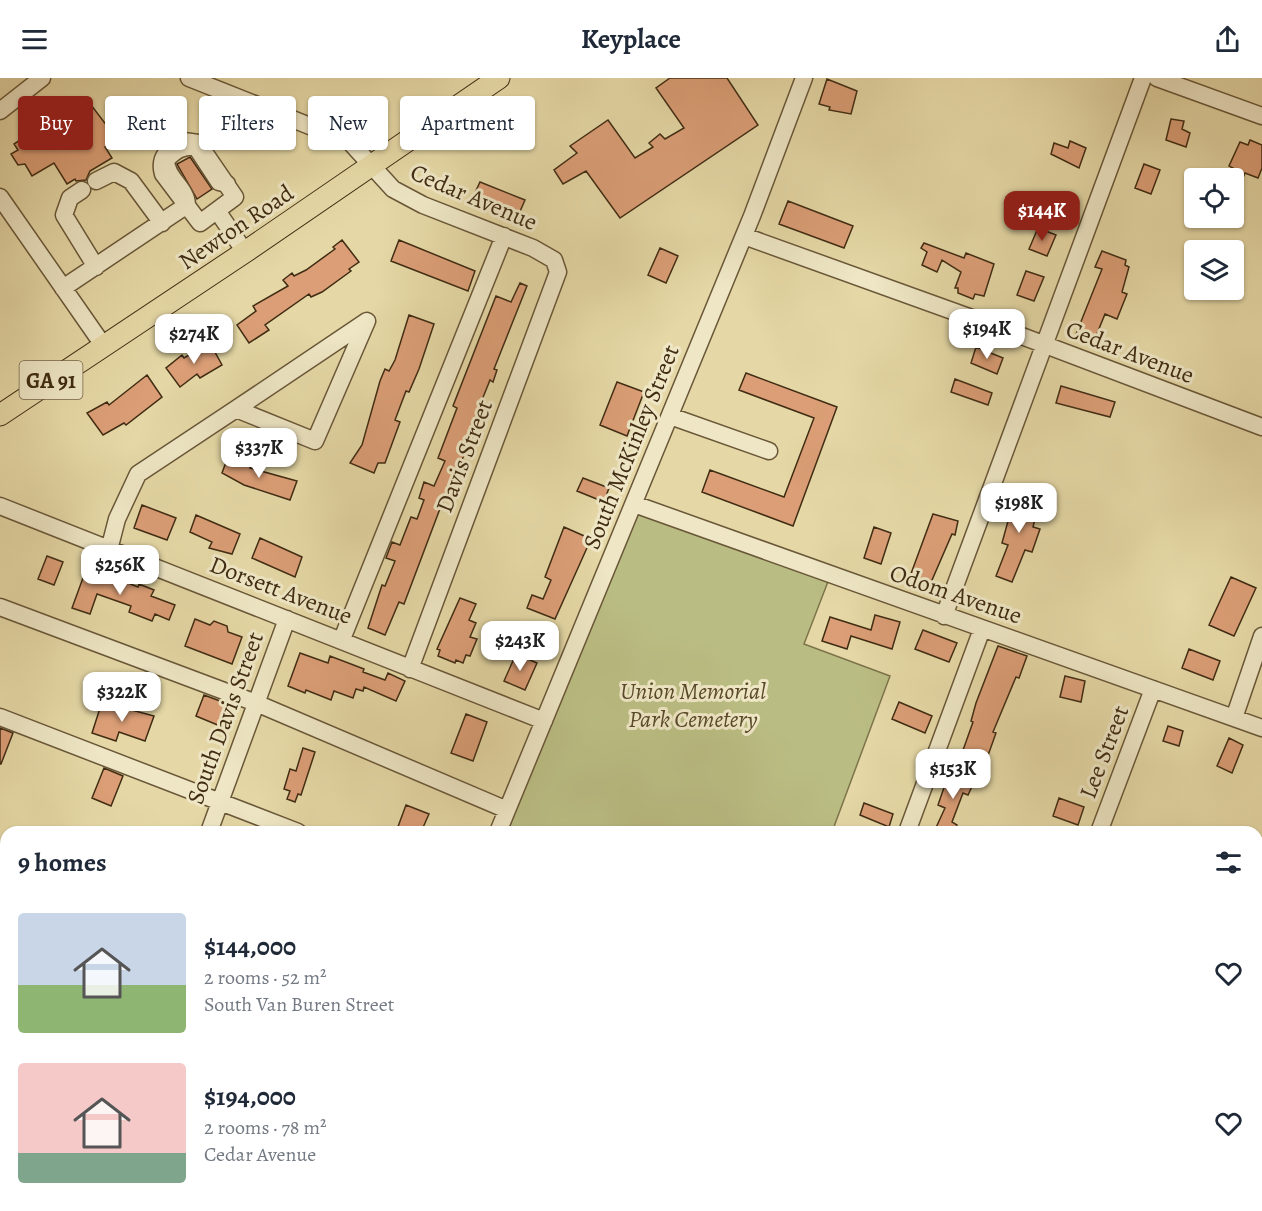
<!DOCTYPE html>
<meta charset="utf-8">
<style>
:root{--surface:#fff;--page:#f6f6f7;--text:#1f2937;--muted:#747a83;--accent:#8f2418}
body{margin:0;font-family:Alegreya,serif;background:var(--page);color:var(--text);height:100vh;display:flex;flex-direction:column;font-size:22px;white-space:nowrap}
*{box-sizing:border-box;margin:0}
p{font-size:20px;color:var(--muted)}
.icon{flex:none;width:33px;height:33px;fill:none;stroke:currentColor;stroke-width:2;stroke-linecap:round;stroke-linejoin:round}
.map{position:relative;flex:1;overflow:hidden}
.sheet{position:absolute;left:0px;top:748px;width:1263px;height:386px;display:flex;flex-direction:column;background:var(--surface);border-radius:18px 18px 0 0;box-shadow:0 2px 4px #0004}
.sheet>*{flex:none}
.guide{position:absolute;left:18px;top:18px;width:600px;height:54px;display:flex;gap:12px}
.fabs{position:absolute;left:1184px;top:90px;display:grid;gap:12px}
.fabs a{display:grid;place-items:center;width:60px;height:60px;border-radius:6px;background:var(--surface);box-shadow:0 2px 4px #0004;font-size:30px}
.price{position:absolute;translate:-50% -51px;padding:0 14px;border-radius:12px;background:#fff;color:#222;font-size:20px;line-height:39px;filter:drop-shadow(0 2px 3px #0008)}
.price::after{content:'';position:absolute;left:50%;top:36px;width:18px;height:14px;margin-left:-9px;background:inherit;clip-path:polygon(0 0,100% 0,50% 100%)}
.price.active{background:var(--accent);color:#fff}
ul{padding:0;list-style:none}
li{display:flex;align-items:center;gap:18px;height:150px;padding:0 18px}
li span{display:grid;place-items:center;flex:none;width:168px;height:120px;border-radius:6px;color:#555}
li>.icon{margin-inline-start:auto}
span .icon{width:72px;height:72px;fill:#fffc;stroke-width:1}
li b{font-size:26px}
h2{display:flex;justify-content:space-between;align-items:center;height:72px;padding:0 18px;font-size:26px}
.tag{padding:0 21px;border-radius:6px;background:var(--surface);box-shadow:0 2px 4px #0004;font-size:21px;line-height:54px}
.tag.active{background:var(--accent);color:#fff}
header{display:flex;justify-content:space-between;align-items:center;height:78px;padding:0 18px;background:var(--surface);font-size:27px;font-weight:600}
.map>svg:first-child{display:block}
.green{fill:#babd83;stroke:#7d744b;stroke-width:1.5}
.building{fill:#db9e76;stroke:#402c13;stroke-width:1.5}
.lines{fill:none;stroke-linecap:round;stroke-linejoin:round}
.minor-casing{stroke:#695738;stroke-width:19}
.major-casing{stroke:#402c13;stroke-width:23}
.minor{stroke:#eee6c5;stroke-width:16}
.major{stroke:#e5d8a6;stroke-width:21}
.labels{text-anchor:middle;stroke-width:6;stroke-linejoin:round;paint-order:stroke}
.shield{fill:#eee6c5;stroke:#746448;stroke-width:1.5}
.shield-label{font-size:22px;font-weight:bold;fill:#402c13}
.street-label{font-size:24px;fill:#402c13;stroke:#eee6c5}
.park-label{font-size:24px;font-style:italic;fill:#584929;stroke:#eee6c5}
</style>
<header><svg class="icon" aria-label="menu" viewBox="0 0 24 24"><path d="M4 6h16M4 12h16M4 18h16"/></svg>Keyplace<svg class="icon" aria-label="share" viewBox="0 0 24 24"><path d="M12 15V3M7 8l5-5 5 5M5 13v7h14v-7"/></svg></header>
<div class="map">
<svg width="1262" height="1133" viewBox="0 0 1262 1133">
<rect width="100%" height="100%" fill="#e5d8a6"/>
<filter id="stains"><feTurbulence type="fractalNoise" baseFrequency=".00333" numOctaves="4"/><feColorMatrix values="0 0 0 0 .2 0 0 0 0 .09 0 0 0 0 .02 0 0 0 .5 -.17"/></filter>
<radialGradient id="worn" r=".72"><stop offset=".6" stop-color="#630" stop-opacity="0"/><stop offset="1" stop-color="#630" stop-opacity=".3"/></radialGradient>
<path class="green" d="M636 431 829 501 804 566 890 598 832 754H503Z
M351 1128H949L947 1133H349Z"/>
<path class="building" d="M670 0H727L758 47 620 140 586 93 563 106 554 92 577 75 570 68 608 42 635 80 653 69 649 65 660 56 665 61 684 50 656 10Z
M827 1 857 13 851 36 829 32 830 29 819 26Z
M85 19 117 61 105 69 112 80 90 93 86 102 76 103 75 101 67 106 54 85 32 98 25 86 18 87 11 76 18 72 14 66Z
M1171 41 1184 43 1182 51 1190 55 1186 69 1166 62Z
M1250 62 1262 67V90L1258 100 1245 95 1233 124V100H1229L1233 90 1229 88 1240 64 1248 67Z
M1070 63 1086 70 1079 90 1051 76 1054 65 1068 70Z
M190 79 212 111 197 121 177 86Z
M1144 86 1160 92 1151 116 1135 110Z
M480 104 525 122 518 138 473 119Z
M788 123 853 148 844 170 779 146Z
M1038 150 1056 157 1047 178 1029 171Z
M342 162 359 184 349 191 351 193 322 214 311 219 309 216 265 247 269 252 249 265 237 247 256 233 253 228 288 208 283 202 292 195 294 198 306 192 335 171 333 169Z
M399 162 475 193 468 213 391 183Z
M924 165 964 180 966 175 994 186 984 218 975 216 973 221 958 215V210H955L961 194 942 182 937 194 922 187 927 174 921 170Z
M660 170 678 178 666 205 648 197Z
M1102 173 1126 182 1125 187 1129 189 1122 214 1127 216 1117 241 1105 236 1094 263 1076 256 1102 191 1095 189Z
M1026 193 1044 199 1034 223 1017 217Z
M520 205 527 208 494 291 497 292 493 304 490 302 488 307 471 349 476 351 441 428 404 526 399 524 385 557 368 550 382 507 385 508 395 483 386 480 392 464 400 467 411 439 417 441 424 422 419 420 424 404 434 408 445 383 438 380 457 330 453 328 496 218 511 224Z
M409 237 434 246 419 291 409 314 406 313 395 342 400 344 385 385H378L374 395 350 385 362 367 380 303 385 291 389 293 395 282Z
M210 265 222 287 200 300 197 296 180 309 166 290 182 277 184 280Z
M976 269 1003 280 997 296 971 285Z
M746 295 837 329 793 448 702 414 710 392 784 419 814 340 739 312Z
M147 297 162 319 126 347 124 345 103 357 87 335 107 324 109 327Z
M955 301 992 315 988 327 951 314Z
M617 304 644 314 627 358 600 347Z
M1061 308 1115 324 1110 339 1056 325Z
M229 376 251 387 250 390 297 403 290 422 244 407 222 395Z
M583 400 609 410 604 424 577 413Z
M1016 414 1040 421 1033 449 1040 451 1032 474 1025 472 1012 504 996 498 1008 467 1002 465Z
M142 427 176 440 167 462 134 450Z
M933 436 958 443 955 457 952 456 929 509 909 501Z
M196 437 240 456 232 476 209 470 212 464 190 454Z
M564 449 591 461 555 541 527 530 532 517 543 521 551 502 545 499Z
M874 449 891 455 881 486 864 480Z
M260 460 302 479 295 499 252 480Z
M47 478 63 484 54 507 38 501Z
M87 489 138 509 139 506 154 512 151 518 175 527 169 542 155 536 152 543 129 534 131 528 97 516 90 536 72 530Z
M1231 499 1256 510 1234 558 1209 547Z
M460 520 476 526 469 542 476 545 470 559 477 561 470 578 466 577 463 585 456 582 455 585 438 578 440 572 437 571Z
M875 537 900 544 892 571 851 558 847 571 822 563 830 539 871 552Z
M195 541 210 547 214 543 227 548 228 554 242 559 232 586 185 568Z
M923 552 957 565 949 584 915 571Z
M998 568 1027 578 1019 600 1016 599 993 654 996 655 986 683 962 675 973 644 971 643 976 625Z
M1189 571 1220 583 1213 602 1182 590Z
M300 575 328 585 330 578 364 591 363 594 385 602 388 595 405 603 396 623 364 609 363 613 356 611 353 620 334 613 331 622 306 612 305 615 288 608Z
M516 576 537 585 525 612 504 603Z
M1065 598 1085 603 1081 624 1060 619Z
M204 617 228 626 220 648 196 638Z
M102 624 154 638 145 663 119 654 116 663 92 655Z
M899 624 932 638 925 655 892 641Z
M466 636 487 644 473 683 451 675Z
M1168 648 1183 653 1179 668 1163 663Z
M0 650 13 655 1 686H0Z
M1229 660 1243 667 1232 695 1217 688Z
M303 670 315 674 301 717 298 716 295 724 287 721 290 713 284 711 290 691 296 693Z
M104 690 123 698 111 728 92 720Z
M950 692 975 702 968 717 963 715 952 744 957 747 953 754H934L945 730 938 727Z
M1059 720 1084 729 1078 747 1053 738Z
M864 725 893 736 889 749 860 737Z
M406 727 429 736 421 754H396Z"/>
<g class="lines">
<defs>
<path id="minor" d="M189 0 350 64 393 111 423 127 533 170 554 182 558 194 410 591
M1157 0 1262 38
M0 33 42 0
M184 63 198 65 235 119 200 145 163 96C158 79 169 69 184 63Z
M96 103 114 94 131 103 162 145
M82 112 70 120 64 137 96 189
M0 119 103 267
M218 134 245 174
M744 158 1019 257 1262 349
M63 210 187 127C187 110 166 100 166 82 176 72 182 68 196 69L219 104 227 106
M367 243 315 363 236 331Z
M670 338 769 373
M634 426 1262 650
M0 428 544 643
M109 472 117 441 138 396 236 331
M0 529 256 625 507 732
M944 538 1143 0
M342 561 504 158
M0 639 298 754
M1234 640 1262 558
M209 754 287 541
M498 754 752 138 804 0
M907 754 982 551
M1099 754 1153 611
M0 846 6 848
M1257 911 1262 913
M0 1060 6 1062
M178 1128 191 1133
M1119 1128 1133 1133
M65 1133 67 1128
M344 1133 346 1128
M953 1133 955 1128"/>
<path id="major" d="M0 337 245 174 499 0"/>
</defs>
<use href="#minor" class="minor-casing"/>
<use href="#major" class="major-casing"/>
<use href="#minor" class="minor"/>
<use href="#major" class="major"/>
</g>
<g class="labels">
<rect class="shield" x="19.5" y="283" width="63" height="38" rx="4.5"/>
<g class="shield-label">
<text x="51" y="310">GA 91</text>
</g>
<g class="street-label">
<text transform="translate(474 119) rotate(23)" y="8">Cedar Avenue</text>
<text transform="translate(236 149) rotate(-34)" y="8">Newton Road</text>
<text transform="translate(1130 274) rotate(21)" y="8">Cedar Avenue</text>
<text transform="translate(631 369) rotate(-68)" y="8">South McKinley Street</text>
<text transform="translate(464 378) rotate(-69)" y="8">Davis Street</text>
<text transform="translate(281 512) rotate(21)" y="8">Dorsett Avenue</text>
<text transform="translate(956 516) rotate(19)" y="8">Odom Avenue</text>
<text transform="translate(225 640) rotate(-70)" y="8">South Davis Street</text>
<text transform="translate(1104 674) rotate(-69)" y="8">Lee Street</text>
</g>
<g class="park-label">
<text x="693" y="621">Union Memorial<tspan x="693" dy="28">Park Cemetery</tspan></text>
</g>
</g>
<rect width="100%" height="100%" filter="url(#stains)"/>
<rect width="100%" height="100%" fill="url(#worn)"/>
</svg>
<div class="fabs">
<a><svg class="icon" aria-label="locate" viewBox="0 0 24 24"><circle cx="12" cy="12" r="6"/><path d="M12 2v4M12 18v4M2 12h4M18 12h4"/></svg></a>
<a><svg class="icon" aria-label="layers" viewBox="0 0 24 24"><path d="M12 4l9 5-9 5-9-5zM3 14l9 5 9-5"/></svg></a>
</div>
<b class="price active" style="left:1042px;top:164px">$144K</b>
<b class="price" style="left:987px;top:282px">$194K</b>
<b class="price" style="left:194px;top:287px">$274K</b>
<b class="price" style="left:259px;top:401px">$337K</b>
<b class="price" style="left:1019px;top:456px">$198K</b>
<b class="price" style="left:120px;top:518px">$256K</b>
<b class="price" style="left:520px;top:594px">$243K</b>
<b class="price" style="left:122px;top:645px">$322K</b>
<b class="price" style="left:953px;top:722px">$153K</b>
<div class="guide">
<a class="tag active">Buy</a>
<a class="tag">Rent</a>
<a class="tag">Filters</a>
<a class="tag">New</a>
<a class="tag">Apartment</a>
</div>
<section class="sheet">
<h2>9 homes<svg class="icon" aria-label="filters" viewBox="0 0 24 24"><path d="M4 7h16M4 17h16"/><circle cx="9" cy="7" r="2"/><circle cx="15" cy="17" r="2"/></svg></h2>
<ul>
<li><span style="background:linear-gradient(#c9d6e8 60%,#8fb573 0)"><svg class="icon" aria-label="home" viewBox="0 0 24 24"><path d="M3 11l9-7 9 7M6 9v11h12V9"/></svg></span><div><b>$144,000</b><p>2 rooms · 52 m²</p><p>South Van Buren Street</p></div><svg class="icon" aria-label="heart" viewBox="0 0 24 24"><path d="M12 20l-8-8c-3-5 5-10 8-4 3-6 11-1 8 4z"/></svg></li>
<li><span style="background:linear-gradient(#f6c9c9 75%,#7fa58c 0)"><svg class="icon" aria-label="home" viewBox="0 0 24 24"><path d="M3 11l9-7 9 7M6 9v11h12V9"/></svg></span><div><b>$194,000</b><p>2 rooms · 78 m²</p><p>Cedar Avenue</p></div><svg class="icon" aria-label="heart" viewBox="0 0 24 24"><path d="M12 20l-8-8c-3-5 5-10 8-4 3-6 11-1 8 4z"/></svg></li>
</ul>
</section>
</div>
